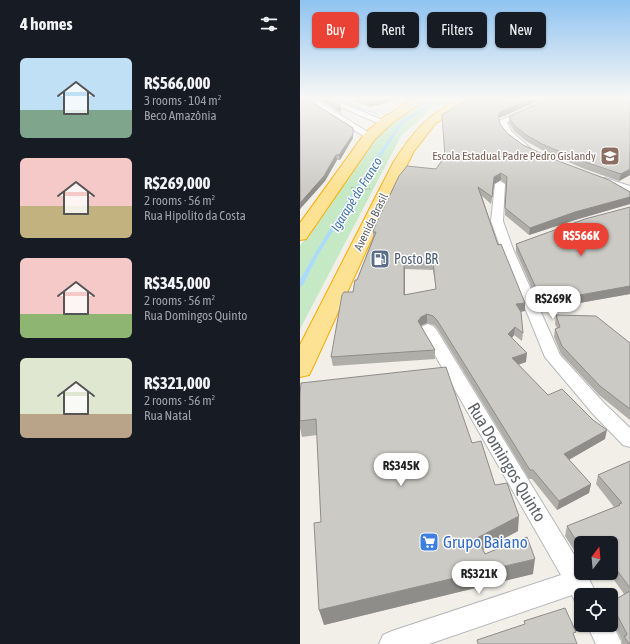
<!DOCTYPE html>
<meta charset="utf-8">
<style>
:root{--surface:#171b24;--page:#20242c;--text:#f1f3f6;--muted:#9ea1a6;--accent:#ea4335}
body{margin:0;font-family:"Asap Condensed",sans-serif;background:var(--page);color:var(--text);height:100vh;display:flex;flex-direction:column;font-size:15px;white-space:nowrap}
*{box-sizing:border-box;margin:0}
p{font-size:13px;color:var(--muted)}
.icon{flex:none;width:22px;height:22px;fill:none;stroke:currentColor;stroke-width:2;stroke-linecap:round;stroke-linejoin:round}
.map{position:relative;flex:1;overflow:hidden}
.sheet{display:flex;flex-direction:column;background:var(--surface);width:300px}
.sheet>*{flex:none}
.hud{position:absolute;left:12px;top:12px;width:258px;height:36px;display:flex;gap:8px}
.needle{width:26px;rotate:16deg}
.controls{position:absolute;left:274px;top:536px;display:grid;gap:8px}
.controls a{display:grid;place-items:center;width:44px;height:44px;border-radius:6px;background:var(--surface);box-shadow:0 1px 3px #0004;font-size:20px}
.price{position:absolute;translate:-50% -34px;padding:0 9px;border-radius:14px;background:#fff;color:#222;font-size:13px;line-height:26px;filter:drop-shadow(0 1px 2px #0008)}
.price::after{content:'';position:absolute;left:50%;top:24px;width:12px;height:9px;margin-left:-6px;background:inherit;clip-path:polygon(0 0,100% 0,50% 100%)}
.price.active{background:var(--accent);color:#fff}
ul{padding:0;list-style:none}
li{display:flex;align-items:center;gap:12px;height:100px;padding:0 20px}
li span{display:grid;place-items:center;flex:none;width:112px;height:80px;border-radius:6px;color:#555}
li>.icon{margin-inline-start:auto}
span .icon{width:48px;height:48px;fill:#fffc;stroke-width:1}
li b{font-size:17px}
h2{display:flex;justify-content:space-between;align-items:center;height:48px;padding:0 20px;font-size:17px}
.pill{padding:0 14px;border-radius:6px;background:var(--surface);box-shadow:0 1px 3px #0004;font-size:14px;line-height:36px}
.pill.active{background:var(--accent);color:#fff}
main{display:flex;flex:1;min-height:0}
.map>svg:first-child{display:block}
.green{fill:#c5e8c5}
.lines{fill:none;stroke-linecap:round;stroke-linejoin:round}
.stream{fill:#aadaff;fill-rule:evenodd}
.street-casing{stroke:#b5b8bc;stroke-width:2}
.highway-casing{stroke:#f9ab00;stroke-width:2}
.path{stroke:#9cc7a9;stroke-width:2;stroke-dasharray:3 1.5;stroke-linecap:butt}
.street{fill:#fff;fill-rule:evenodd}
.highway{fill:#fde293;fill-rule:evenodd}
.wall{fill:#afaea9;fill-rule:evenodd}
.shaded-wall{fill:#8f8d8a}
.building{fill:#cccac5;stroke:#8f8d8a;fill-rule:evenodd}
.labels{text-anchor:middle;stroke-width:3;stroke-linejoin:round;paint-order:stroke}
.far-education-label{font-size:12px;fill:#785e54;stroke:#fff;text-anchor:end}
.far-street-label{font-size:12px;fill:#5f6368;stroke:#fff}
.far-water-label{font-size:13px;font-style:italic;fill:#4174aa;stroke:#fff}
.service-label{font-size:14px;fill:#4e5e75;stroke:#fff;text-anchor:start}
.near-street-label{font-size:17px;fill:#5f6368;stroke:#fff}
.near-shop-label{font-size:17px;fill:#366cbe;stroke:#fff;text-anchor:start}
</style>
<main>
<section class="sheet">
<h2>4 homes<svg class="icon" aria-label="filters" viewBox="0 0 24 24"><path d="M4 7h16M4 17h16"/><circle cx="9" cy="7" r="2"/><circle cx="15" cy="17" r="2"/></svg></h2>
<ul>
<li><span style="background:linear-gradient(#bfe0f5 65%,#7fa58c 0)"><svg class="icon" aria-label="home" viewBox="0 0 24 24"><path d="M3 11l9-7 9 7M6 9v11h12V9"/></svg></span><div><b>R$566,000</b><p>3 rooms · 104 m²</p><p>Beco Amazônia</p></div></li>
<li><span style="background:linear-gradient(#f6c9c9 60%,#c2b280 0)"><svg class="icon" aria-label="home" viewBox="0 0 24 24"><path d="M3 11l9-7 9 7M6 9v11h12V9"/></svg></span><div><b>R$269,000</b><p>2 rooms · 56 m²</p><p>Rua Hipolito da Costa</p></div></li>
<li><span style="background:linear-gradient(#f6c9c9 70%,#8fb573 0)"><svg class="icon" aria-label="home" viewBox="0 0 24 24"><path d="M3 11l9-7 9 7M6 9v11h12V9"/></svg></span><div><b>R$345,000</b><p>2 rooms · 56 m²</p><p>Rua Domingos Quinto</p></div></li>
<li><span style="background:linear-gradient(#dfe7d0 70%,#b9a48a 0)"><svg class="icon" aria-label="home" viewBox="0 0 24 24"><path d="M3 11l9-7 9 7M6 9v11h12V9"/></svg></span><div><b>R$321,000</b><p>2 rooms · 56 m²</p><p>Rua Natal</p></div></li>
</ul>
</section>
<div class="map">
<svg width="330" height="644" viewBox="0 0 330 644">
<rect width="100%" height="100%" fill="#f1efe8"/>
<path class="green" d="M125 99H156L130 110 101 136 0 329V246L82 129Z"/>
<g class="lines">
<path class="stream" d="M35 99H39L80 114 78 115Z
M139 99H143L134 103 103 123 54 197 18 255 3 285 0 287V280L14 255 50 197 101 121 132 101Z"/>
<defs>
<path id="street" d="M22 99H33L87 122 86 124H80Z
M247 99H258L207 122 211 131 230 148 228 150H222C212 142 200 134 199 121Z
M11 100H17L74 136 73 138H67L11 104Z
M305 178 330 186V193L301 183 300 181 301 179Z
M200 181 205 184 203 221 213 249 260 355 305 404 330 428V447L323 445 293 414 245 357 201 249 191 221 195 184Z
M128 324 133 326 136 329 281 566V573H286L297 595H281V605L276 603 272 595 129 644H79L83 635 92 631 261 575 120 329 123 326Z
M311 621 322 644H296L287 625H311Z"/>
<path id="highway" d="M113 99H127L93 122 75 139 6 239 0 240V223L65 133 84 117Z
M160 99H175L136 123 114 151 95 188 12 369 9 375 0 377V345L93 163C112 133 128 114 160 99Z"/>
</defs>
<use href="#street" class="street-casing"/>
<use href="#highway" class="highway-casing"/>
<path class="path" d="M51 188 70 189"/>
<use href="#street" class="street"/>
<use href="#highway" class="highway"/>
</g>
<path class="wall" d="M10 99V102L53 128V138L40 160H37L25 181 0 209Z
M19 99H27L41 110 42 114Z
M49 99H97L70 107Z
M169 99H243L199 118V119L200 124 207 133 223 145 330 192V204L275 220 229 235 205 215 206 184 201 180 194 184 191 204 182 196 198 245 225 311 221 312 223 333 222 341 214 335 212 338 226 362 218 365 248 395 305 439 269 460 291 484 289 493 257 510 232 479H229L137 328 134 325 127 323 122 325 121 326 135 350V359L33 366 31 357 53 292 57 280 73 237V232L136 169 145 156 142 115ZM105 269 133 270 136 289 105 295Z
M330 99V175L319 181 282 168 242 150 226 141 214 131 209 123V117Z
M330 207V296V294L251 308 241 309 216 252V244Z
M256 315 330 343V420L299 395 261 354 254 337 255 329 257 328 255 324Z
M0 395 172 443 195 485 218 531 183 550 185 554 233 574 24 625 21 522 17 435 2 437 0 428Z
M330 461V644H321L322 641 312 620H311V602L324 594 309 573H311V543H281V561L265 536 267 526 314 507 296 484 298 475Z"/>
<path class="shaded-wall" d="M82 99H97L70 107 69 103Z
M230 99H243L199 118 198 121V115L200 112Z
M53 128V138L40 160 39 155Z
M36 155 37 160 25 181 0 209V203Z
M330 169V175L319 181 321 174Z
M201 173V180L194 184 191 204 194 177Z
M330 197V204L275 220 229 235 230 228 275 212Z
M104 261 105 269V303L104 295Z
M330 286V294L251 308 252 300Z
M225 303V311L215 312 216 304Z
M127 314V323L122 325 119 330 118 321 121 317Z
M215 327 214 335 208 343V334Z
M227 353 226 362 211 367 212 358Z
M307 430 305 439 263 463 264 454Z
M291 484 289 493 257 510 259 501Z
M219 516 218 531 177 553V538Z
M235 559 233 574 24 625 19 610Z"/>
<path class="building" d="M0 99H9L10 101 53 128V134L39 155H36L24 176 0 203Z
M24 99H27L39 104 41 110Z
M60 99H82L69 103Z
M169 99H230L200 112 198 115 200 124 207 133 223 145 253 159 309 180 330 192V197L275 212 230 228 205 208 207 177 201 173 194 177 192 197 178 187 198 245 201 244 225 303 216 304 221 312 223 333 215 327 208 334 227 353 212 358 248 395 262 389 293 420 307 430 264 454 291 484 259 501 233 470H230L137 320 133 316 127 314 121 317 118 321 135 350 31 357 42 295 44 292H53L55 280H57L76 232H73L75 226 99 176 107 166 136 169 145 156 142 115ZM104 261 133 262 136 289 104 295Z
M249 99H330V169L321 174 282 161 242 144 226 135 214 125 209 117Z
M330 207V286L252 300 242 301 216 244 285 219Z
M256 315 296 316 330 343V409L300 386 262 346 255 329 260 327Z
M146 367 172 443 181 441 195 485 207 483 219 516 177 538 185 554 227 537 235 559 19 610 14 523 21 522 16 419 0 421V395L1 383Z
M330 461V588L311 562V543H281V548L267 526 320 505 319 504 322 503 298 475Z
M330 591V644H329L324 636H326L327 634 315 611 313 610V614H311V602Z
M265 608 276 632 273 633 277 644H178L177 640 225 624 224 621Z"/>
<linearGradient id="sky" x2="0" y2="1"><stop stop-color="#8fc3f1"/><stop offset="0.52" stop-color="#f9f8f5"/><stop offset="1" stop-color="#f9f8f5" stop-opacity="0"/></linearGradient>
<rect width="330" height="189" fill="url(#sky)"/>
<defs>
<symbol id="school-square" viewBox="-11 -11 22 22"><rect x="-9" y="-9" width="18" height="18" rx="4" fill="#8d6e63" stroke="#fff"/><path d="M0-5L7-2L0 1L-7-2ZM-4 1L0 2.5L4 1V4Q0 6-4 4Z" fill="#fff"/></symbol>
<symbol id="fuel-square" viewBox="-11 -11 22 22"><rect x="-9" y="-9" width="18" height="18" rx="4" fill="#5c6f8a" stroke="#fff"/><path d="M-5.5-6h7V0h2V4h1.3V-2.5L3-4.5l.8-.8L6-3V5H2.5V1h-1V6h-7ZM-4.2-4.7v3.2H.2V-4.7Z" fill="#fff"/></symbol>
<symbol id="supermarket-square" viewBox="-11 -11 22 22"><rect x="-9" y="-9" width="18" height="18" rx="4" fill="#3f7fe0" stroke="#fff"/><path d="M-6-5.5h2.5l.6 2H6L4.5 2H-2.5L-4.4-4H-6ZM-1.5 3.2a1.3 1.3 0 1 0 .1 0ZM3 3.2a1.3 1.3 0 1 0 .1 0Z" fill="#fff"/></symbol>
</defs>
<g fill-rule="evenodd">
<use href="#school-square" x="299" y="145" width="22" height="22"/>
<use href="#fuel-square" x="69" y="248" width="22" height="22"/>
<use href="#supermarket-square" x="118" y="531" width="22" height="22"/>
</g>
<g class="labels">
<g class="far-education-label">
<text x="296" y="160">Escola Estadual Padre Pedro Gislandy</text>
</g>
<g class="far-street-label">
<text transform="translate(71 222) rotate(-64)" y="4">Avenida Brasil</text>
</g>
<g class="far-water-label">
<text transform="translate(56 194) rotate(-58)" y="5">Igarapé do Franco</text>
</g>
<g class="service-label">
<text x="94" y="264">Posto BR</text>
</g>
<g class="near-street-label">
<text transform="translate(207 462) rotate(59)" y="6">Rua Domingos Quinto</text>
</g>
<g class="near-shop-label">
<text x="143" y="548">Grupo Baiano</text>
</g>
</g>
</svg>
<div class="controls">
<a><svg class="needle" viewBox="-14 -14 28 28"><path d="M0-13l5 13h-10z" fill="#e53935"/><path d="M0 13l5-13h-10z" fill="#9ea1a6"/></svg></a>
<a><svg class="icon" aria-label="locate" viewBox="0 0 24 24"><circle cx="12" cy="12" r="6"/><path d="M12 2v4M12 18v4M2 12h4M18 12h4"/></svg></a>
</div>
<b class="price active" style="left:281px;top:257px">R$566K</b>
<b class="price" style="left:253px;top:320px">R$269K</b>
<b class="price" style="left:101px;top:487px">R$345K</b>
<b class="price" style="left:179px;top:595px">R$321K</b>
<div class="hud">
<a class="pill active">Buy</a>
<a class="pill">Rent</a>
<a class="pill">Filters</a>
<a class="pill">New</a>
</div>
</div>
</main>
